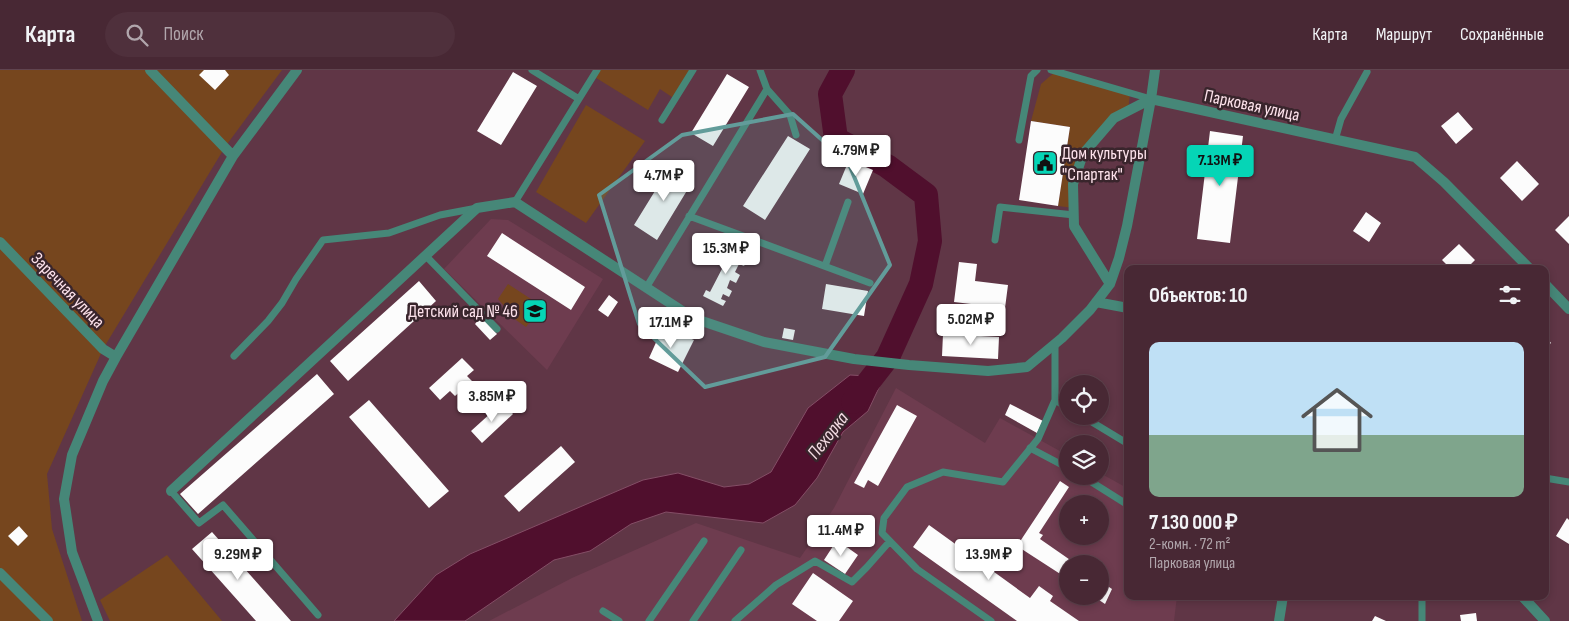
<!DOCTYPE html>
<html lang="ru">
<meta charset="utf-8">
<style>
:root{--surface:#482834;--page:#4f303c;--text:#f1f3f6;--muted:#b1a6ac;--line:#60444f;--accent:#05d5b6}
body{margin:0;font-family:"Sofia Sans Condensed",sans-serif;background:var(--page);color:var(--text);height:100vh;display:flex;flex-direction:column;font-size:19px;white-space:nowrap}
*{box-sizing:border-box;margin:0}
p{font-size:16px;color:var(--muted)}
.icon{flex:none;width:28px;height:28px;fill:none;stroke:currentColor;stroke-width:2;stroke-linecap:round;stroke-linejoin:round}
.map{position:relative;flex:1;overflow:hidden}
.sheet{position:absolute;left:1124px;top:195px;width:425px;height:335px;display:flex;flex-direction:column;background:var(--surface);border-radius:10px;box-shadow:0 2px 8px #0003,0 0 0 1px var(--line)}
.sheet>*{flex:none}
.controls{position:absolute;left:1059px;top:305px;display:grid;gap:10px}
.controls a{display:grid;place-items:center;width:50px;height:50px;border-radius:50%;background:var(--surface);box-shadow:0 2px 8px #0003,0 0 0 1px var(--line);font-size:25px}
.price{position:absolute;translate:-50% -42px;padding:0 11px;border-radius:5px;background:#fff;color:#222;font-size:16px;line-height:32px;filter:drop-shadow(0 1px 2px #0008)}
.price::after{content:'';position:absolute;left:50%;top:30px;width:15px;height:11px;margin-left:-8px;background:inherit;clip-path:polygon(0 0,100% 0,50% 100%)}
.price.current{background:var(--accent);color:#111}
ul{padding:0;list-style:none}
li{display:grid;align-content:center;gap:10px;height:265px;padding:0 25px}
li+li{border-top:1px solid var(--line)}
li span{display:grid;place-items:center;height:155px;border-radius:10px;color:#555}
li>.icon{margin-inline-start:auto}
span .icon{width:90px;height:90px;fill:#fffc;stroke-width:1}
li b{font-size:21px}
h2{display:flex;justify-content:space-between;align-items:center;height:60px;padding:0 25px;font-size:21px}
header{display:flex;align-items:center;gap:30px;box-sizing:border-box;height:70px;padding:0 25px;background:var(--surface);border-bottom:1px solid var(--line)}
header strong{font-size:24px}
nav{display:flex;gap:28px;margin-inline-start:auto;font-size:18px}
.search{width:350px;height:45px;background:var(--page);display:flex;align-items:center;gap:12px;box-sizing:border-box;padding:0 18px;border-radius:28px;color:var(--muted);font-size:19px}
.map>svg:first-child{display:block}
.built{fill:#6e3c4f;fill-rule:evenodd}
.green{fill:#76461e}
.water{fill:#500f2d;stroke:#844e66}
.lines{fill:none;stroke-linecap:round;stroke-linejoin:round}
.river{stroke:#500f2d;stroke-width:24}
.building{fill:#fcfcfc}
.lane{stroke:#468778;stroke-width:7}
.street{stroke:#468778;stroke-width:10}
.marked{fill:#629c9a;fill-opacity:0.2;stroke:#629c9a;stroke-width:4;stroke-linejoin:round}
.labels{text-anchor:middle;stroke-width:5;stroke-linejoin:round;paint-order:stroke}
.street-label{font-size:18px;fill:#fde2eb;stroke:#39252c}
.poi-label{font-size:18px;fill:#fde2eb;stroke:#39252c;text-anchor:start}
.water-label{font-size:19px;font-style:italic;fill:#f4dde4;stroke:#39252c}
</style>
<header>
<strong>Карта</strong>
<div class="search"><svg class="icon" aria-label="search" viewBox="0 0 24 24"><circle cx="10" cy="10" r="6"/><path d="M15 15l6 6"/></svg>Поиск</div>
<nav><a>Карта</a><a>Маршрут</a><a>Сохранённые</a></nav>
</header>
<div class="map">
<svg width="1569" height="551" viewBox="0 0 1569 551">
<rect width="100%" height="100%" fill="#603646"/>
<path class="built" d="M491 149 508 150 603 209 547 300 444 199Z
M896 318 985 373 1000 348 1067 385 1068 406H1100V403L1127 418 1128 526H1177L1174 551H489L572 508 696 453 800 488 834 438ZM1068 434H1100V466H1068ZM1068 494H1100V526H1068Z"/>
<path class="green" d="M0 0H282L225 77 103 279 47 404 52 459 82 551H0Z
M597 0H693L675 29 660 19 648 40 593 6Z
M1056 1 1130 23 1128 42 1114 48 1083 84 1074 138 1058 136 1070 57 1031 51 1041 14Z
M586 35 645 71 586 153 536 122Z
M508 214 531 229 540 239 526 257 516 250 498 229Z
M167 485 222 551H110L100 530Z"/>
<path class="water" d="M850 305 884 307 868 341 843 362 817 408 795 435 763 453 666 442 631 454 590 481 554 490 465 551H394L436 505 470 484 643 410 678 403 724 417 749 414 771 402 808 338Z"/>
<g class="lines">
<path class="river" d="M843 0 830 24 836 69 887 96 926 125 930 171 921 214 888 287 853 332"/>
</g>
<path class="building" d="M204 0H225L229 5 215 20 199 5Z
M513 2 537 16 501 75 477 61Z
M727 4 749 17 713 76 691 63Z
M1458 42 1473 59 1456 74 1441 56Z
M1031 51 1070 57 1058 136 1019 130Z
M1210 61 1243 66 1230 173 1197 169Z
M788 66 810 79 765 150 743 136Z
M849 90 873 100 863 124 839 114Z
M1517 91 1539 114 1522 131 1500 108Z
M671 95 694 109 657 170 634 155Z
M1366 142 1381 153 1369 172 1353 161Z
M1569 146V174L1555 160Z
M502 163 585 217 571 240 487 186Z
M1459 174 1475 190 1466 199H1451L1442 190Z
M727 176 749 187 744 196 739 194 735 202 740 205 736 213 730 210 727 218 732 221 729 227 723 224 721 229 726 231 723 236 703 226 706 220 710 222 724 195 719 192Z
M959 192 977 194 975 211 1008 215 1005 238 954 232Z
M419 211 436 231 348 311 330 291Z
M826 214 868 221 864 246 822 239Z
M609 225 618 232 608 247 598 240Z
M481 247 497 264 490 270 475 254Z
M663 257 694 270 678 302 649 288Z
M784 258 795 260 793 270 782 268Z
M943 264 999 267 998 289 942 286Z
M1545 265 1551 273 1545 278Z
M462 288 474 300 467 306 472 311 455 326 450 321 440 330 429 318Z
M317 304 334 324 198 444 180 424Z
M369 330 449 421 429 438 349 347Z
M503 332 513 344 482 373 471 361Z
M1010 334 1043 351 1037 363 1005 345Z
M897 335 917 346 878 416 868 410 864 418 854 413Z
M561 376 575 392 519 442 504 426Z
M1060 411 1069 417 1039 463 1043 465 1040 469 1076 494H1068V509L1017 476Z
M1567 448 1569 450V474L1556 466Z
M929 455 1030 528 1039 516 1053 526 1050 531 1079 551H1017L913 477Z
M19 456 28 466 18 476 8 466Z
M212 462 291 551H256L192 479Z
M837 470 858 485 845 504 824 490Z
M813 503 853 531 839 551H817L792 534Z
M1100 511 1112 519 1105 534 1093 526H1100Z
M1476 543 1477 551H1461L1460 545Z
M1375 546 1386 551H1372Z"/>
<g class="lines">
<path class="lane" d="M532 0 579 29
M1051 0 1151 29
M767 19 790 45 796 65
M662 50 693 0
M1019 70 1031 6 1037 0
M1335 70 1341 49 1367 2
M515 132 597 0
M689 146 870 213
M995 170 1000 137 1074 145
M426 186 497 259
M825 196 848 132
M646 218 767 19 760 0
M234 286 268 251 282 233 296 209 323 170 389 163 440 145 477 138
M1055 330 1068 338
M1082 346 1125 372
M1030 378 1068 398
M1082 406 1128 435
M1545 408 1569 412
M171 421 199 453 223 435 318 545
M1422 526V551
M603 541 619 551
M649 551 704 471
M693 551 741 480
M735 551 776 515 815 491 852 512 867 497 890 471
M991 551 917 499 882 463 884 448 907 417 943 402 1003 412 1038 369 1055 330V274"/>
<path class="street" d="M150 0 233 86
M0 172 103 279 116 287
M1110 214 1074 156 1073 114 1083 84 1114 48 1151 29 1415 87 1444 112 1530 199
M1545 214 1569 239
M1096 232 1128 238
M171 421 477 138 515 132 693 248 764 272 854 289 909 295 988 301 1027 297 1062 268 1090 240 1110 214 1119 188 1127 156 1151 29 1155 0
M0 503 48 551
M1522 526 1545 551
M98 551 72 482 64 429 72 385 103 311 116 287 233 86 297 0
M1279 551 1283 526"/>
</g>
<path class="marked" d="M793 44 849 94 890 195 825 287 705 317 639 254 599 125 682 65Z"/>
<defs>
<symbol id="civic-square" viewBox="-11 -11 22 22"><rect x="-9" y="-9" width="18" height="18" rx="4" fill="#05d5b6" stroke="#39252c"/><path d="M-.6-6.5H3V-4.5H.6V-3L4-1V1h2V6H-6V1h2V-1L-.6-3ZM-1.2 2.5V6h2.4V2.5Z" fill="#111"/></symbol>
<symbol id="school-square" viewBox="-11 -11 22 22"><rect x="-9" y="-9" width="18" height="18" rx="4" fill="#05d5b6" stroke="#39252c"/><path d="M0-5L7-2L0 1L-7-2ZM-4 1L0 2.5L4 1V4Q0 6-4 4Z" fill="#111"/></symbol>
</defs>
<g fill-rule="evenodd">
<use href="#civic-square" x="1031" y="79" width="28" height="28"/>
<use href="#school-square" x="521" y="227" width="28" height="28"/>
</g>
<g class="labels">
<g class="street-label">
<text transform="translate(1252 35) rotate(12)" y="6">Парковая улица</text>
<text transform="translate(68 220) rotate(46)" y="6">Заречная улица</text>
</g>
<g class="poi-label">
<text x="1062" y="89">Дом культуры<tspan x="1062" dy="21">"Спартак"</tspan></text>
<text x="518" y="247" text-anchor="end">Детский сад № 46</text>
</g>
<g class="water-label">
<text transform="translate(827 365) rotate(-52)" y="7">Пехорка</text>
</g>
</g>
</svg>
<div class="controls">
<a><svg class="icon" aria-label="locate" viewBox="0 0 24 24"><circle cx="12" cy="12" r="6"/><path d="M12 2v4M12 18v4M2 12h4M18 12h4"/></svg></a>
<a><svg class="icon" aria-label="layers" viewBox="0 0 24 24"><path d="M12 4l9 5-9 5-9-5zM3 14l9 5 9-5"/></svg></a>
<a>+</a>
<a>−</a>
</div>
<b class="price" style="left:856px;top:107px">4.79M ₽</b>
<b class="price current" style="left:1220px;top:117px">7.13M ₽</b>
<b class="price" style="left:664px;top:132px">4.7M ₽</b>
<b class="price" style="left:726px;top:205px">15.3M ₽</b>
<b class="price" style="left:971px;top:276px">5.02M ₽</b>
<b class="price" style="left:671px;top:279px">17.1M ₽</b>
<b class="price" style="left:492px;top:353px">3.85M ₽</b>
<b class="price" style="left:841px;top:487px">11.4M ₽</b>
<b class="price" style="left:238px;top:511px">9.29M ₽</b>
<b class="price" style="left:989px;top:511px">13.9M ₽</b>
<section class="sheet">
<h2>Объектов: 10<svg class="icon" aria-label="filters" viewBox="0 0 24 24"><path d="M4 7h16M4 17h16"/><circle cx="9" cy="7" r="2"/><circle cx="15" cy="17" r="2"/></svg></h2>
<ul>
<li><span style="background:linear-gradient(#bfe0f5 60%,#7fa58c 0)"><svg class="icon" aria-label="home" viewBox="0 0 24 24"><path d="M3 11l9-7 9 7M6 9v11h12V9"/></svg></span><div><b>7 130 000 ₽</b><p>2-комн. · 72 m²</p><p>Парковая улица</p></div></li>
</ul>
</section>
</div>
